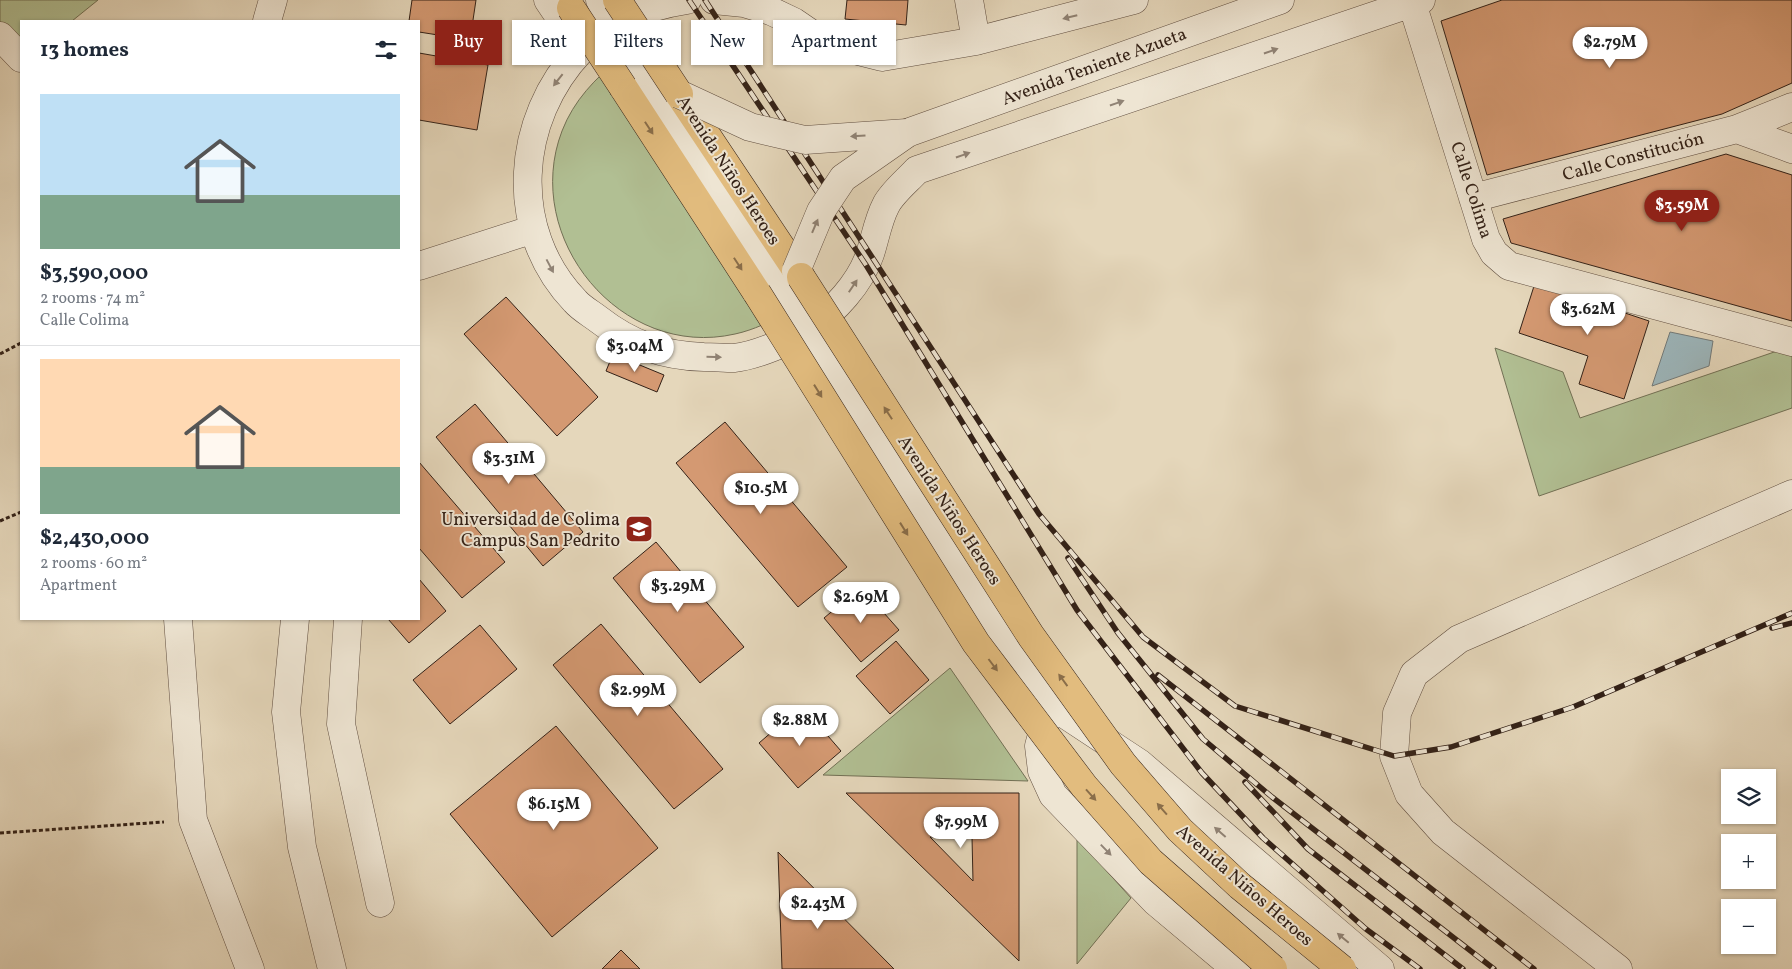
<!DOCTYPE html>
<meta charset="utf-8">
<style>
:root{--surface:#fff;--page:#f2f2f3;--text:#1f2937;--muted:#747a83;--line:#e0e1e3;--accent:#8f2418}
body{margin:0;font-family:Vollkorn,serif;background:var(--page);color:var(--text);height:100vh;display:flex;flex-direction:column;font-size:19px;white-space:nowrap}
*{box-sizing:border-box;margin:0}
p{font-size:16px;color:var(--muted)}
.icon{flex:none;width:28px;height:28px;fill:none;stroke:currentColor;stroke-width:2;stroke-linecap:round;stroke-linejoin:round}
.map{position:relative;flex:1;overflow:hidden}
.drawer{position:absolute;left:20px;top:20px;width:400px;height:600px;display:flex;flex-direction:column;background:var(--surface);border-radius:0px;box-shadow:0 1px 4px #0004}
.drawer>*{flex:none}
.banner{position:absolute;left:435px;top:20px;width:475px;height:45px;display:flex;gap:10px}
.tools{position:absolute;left:1721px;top:769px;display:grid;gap:10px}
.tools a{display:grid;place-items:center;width:55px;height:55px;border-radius:0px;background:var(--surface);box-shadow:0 1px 4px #0004;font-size:25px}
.price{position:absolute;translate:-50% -42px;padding:0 11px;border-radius:18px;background:#fff;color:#222;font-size:16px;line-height:32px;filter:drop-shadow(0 1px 2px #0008)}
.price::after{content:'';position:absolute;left:50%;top:30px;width:15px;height:11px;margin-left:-8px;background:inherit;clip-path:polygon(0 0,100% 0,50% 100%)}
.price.active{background:var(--accent);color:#fff}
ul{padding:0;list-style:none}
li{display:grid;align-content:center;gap:10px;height:265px;padding:0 20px}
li+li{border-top:1px solid var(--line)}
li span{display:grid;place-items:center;height:155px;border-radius:0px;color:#555}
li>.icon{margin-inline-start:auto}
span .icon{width:90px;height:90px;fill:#fffc;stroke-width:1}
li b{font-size:21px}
h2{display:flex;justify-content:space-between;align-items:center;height:60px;padding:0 20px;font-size:21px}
.chip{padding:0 18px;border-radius:0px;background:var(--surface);box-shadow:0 1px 4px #0004;font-size:18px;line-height:45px}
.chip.active{background:var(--accent);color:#fff}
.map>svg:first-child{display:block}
.green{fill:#b1bf93;stroke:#727055}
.water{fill:#9cb6bc;stroke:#727a7a}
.building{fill:#d49972;stroke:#332117;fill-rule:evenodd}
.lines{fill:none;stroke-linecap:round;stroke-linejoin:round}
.minor-casing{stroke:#604e40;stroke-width:29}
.major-casing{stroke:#332117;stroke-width:29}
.path{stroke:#332117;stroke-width:3;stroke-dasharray:4 2.5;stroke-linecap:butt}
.minor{stroke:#eee5d3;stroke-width:28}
.major{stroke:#e2bc7e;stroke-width:28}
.rail-casing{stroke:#332117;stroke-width:5.5}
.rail{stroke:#eee5d3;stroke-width:4;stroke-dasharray:11;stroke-linecap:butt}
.minor-bridge-casing{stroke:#604e40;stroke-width:29;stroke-linecap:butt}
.major-bridge-casing{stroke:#332117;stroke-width:29;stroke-linecap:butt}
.minor-bridge{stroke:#eee5d3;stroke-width:28}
.major-bridge{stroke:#e2bc7e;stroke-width:28}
.oneway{fill:#908375}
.oneway2{fill:#8a6e4a}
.labels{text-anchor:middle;stroke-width:4;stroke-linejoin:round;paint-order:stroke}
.street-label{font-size:18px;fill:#332117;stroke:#eee5d3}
.poi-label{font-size:18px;fill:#332117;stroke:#eee5d3;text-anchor:end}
</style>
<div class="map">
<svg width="1792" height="969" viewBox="0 0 1792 969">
<rect width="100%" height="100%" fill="#e5d7bb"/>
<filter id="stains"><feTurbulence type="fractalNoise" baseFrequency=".004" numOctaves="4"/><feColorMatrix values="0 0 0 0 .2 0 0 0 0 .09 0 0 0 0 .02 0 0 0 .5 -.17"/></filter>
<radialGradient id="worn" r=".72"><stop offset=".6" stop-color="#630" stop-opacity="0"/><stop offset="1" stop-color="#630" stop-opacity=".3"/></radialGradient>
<path class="green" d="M0 0H98L72 21H21V45L0 24Z
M620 58 788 313C771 321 754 330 735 334 621 360 521 238 562 131 574 100 595 79 620 58Z
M1789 347 1792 356V408L1539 496 1495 348 1563 372 1580 418Z
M950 668 1028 781 823 775Z
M1077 838 1131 898 1077 964Z"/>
<path class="water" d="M1670 332 1713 341 1709 366 1652 386Z"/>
<path class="building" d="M412 0H476L470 40 419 32V21H409Z
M847 0H908L906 25 845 19Z
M1502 0H1792V83L1722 114 1487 175 1441 21Z
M419 53 488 65 477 130 419 120Z
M1726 154 1792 175V321L1511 243 1503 219Z
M1535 283 1649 321 1624 399 1579 384 1588 356 1519 333Z
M506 297 598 397 557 436 464 334Z
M613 354 664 375 657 392 606 371Z
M475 404 583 532 543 566 436 437Z
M725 422 847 567 798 607 676 463Z
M419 462 505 562 462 598 419 548Z
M656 542 744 647 700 683 613 578Z
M419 579 446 611 409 643 388 619H419Z
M861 587 899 630 861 662 824 618Z
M601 624 723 769 674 809 553 665Z
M480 625 517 669 450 724 413 680Z
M896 641 929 680 890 714 856 676Z
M802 706 841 751 798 788 759 743Z
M556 726 658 848 552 937 450 814Z
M846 793H1019V961ZM930 837H972L973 881Z
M778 852 894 969H782Z
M621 950 640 969H602Z"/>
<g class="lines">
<defs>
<path id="minor" d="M548 0 581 49
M600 0 612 25 985 608 1051 705 1139 763 1380 969
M687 0C648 6 608 21 581 50 515 119 507 230 575 301 581 308 590 313 598 319 630 344 663 356 704 357 714 357 724 358 734 358 755 356 791 341 809 329 834 311 860 284 870 254 875 239 878 220 886 205 892 193 907 181 917 170L1421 0
M714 0 744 3 771 11 794 22 816 37 854 50 882 57 976 41 1134 0
M969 0 976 41
M1411 0 1486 239 1494 253 1509 266 1792 342
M267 21 273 0
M0 36 21 58
M1737 129 1792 149
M907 133 1280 0
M1473 198 1737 129 1792 107
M419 266 534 229
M178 619 193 820 250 969
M295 619 286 712 302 847 332 969
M348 619 341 724 380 903
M1048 713 1039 746 1042 771 1053 795 1156 902 1236 969
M1618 969 1443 832 1409 794 1394 756 1397 713 1414 674 1459 639 1792 494"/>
<path id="major" d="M623 87 757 293
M679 94 801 277"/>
</defs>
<use href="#minor" class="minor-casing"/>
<use href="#major" class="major-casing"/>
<path class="path" d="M0 354 21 343
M0 521 21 512
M0 833 164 822"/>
<use href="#minor" class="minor"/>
<use href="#major" class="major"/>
<defs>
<path id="rail" d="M689 0 866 265 1077 610 1202 773 1263 838 1366 929 1420 969
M705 0 1039 514 1143 637 1235 706 1394 756 1451 747 1573 707 1792 613
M1068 558 1118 633 1203 739 1272 797 1494 969
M1772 628 1792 623
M1158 675 1534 969
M1245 782 1308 849 1463 969"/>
</defs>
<use href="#rail" class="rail-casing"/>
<use href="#rail" class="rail"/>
<defs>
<path id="minor-bridge" d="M679 94 750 127 805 140 907 133
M796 271 821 211 843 178 906 134"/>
<path id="major-bridge" d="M617 0 679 94
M571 8 623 87
M801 277 1031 636 1123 764 1180 830 1240 886 1342 969
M757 293 976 643 1084 786 1151 862 1273 969"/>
</defs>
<use href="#minor-bridge" class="minor-bridge-casing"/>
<use href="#major-bridge" class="major-bridge-casing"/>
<use href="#minor-bridge" class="minor-bridge"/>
<use href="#major-bridge" class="major-bridge"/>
</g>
<defs><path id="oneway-solid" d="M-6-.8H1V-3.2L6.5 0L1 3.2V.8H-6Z" transform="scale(1.25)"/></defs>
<g class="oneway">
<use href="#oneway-solid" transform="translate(1070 17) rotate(166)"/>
<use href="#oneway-solid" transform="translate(1271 51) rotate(-19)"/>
<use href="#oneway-solid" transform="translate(558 80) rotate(128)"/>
<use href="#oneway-solid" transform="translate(1117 103) rotate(-19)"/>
<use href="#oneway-solid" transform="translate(858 136) rotate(176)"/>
<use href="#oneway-solid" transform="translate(963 155) rotate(-19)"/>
<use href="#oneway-solid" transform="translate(815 226) rotate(-67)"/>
<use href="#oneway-solid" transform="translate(550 266) rotate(62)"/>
<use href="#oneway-solid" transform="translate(853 286) rotate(-56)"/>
<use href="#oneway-solid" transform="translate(714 357) rotate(1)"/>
<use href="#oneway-solid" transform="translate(1220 832) rotate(-139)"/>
<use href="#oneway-solid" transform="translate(1106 850) rotate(46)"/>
<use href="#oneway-solid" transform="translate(1343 938) rotate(-140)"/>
</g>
<g class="oneway2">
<use href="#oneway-solid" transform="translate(649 128) rotate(57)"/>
<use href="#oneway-solid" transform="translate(738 264) rotate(57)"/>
<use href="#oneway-solid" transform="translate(818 391) rotate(58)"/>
<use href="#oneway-solid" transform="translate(888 413) rotate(-123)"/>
<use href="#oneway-solid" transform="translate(904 529) rotate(58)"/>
<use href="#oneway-solid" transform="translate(993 665) rotate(53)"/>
<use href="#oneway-solid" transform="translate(1063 680) rotate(-126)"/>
<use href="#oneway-solid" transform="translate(1091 795) rotate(48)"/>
<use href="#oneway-solid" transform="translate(1162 809) rotate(-131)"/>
</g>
<defs>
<symbol id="university-square" viewBox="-11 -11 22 22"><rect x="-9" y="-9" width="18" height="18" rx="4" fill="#8f2418" stroke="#eee5d3"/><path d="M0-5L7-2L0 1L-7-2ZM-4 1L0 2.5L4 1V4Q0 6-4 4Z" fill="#fff"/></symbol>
</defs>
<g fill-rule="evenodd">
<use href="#university-square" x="623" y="513" width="32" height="32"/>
</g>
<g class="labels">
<g class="street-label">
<text transform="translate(1094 66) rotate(-20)" y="6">Avenida Teniente Azueta</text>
<text transform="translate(1633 156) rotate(-15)" y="6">Calle Constitución</text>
<text transform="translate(729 170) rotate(57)" y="6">Avenida Niños Heroes</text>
<text transform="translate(1472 190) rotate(72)" y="6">Calle Colima</text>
<text transform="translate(950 510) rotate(57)" y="6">Avenida Niños Heroes</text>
<text transform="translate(1245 885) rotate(41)" y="6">Avenida Niños Heroes</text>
</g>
<g class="poi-label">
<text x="620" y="525">Universidad de Colima<tspan x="620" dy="21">Campus San Pedrito</tspan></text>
</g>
</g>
<rect width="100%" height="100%" filter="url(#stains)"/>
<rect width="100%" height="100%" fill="url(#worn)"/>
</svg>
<div class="tools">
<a><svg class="icon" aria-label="layers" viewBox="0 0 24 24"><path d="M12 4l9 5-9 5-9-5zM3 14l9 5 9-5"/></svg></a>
<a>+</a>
<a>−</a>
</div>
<b class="price" style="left:1610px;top:69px">$2.79M</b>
<b class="price active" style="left:1682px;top:232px">$3.59M</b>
<b class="price" style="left:1588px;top:336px">$3.62M</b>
<b class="price" style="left:635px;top:373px">$3.04M</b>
<b class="price" style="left:509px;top:485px">$3.31M</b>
<b class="price" style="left:761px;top:515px">$10.5M</b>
<b class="price" style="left:678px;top:613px">$3.29M</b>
<b class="price" style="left:861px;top:624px">$2.69M</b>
<b class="price" style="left:638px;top:717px">$2.99M</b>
<b class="price" style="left:800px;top:747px">$2.88M</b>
<b class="price" style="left:554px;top:831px">$6.15M</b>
<b class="price" style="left:961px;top:849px">$7.99M</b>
<b class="price" style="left:818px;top:930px">$2.43M</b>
<div class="banner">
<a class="chip active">Buy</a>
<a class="chip">Rent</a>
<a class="chip">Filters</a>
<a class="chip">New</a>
<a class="chip">Apartment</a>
</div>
<section class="drawer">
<h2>13 homes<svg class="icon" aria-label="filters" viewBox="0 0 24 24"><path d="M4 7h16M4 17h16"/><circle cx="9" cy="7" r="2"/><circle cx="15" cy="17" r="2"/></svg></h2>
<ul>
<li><span style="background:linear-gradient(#bfe0f5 65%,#7fa58c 0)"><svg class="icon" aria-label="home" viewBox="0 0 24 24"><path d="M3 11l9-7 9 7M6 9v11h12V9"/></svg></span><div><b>$3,590,000</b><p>2 rooms · 74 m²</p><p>Calle Colima</p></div></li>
<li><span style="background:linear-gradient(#ffd9b3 70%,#7fa58c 0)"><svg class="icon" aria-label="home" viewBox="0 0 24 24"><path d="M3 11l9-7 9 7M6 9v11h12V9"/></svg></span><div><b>$2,430,000</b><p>2 rooms · 60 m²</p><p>Apartment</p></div></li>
</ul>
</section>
</div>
